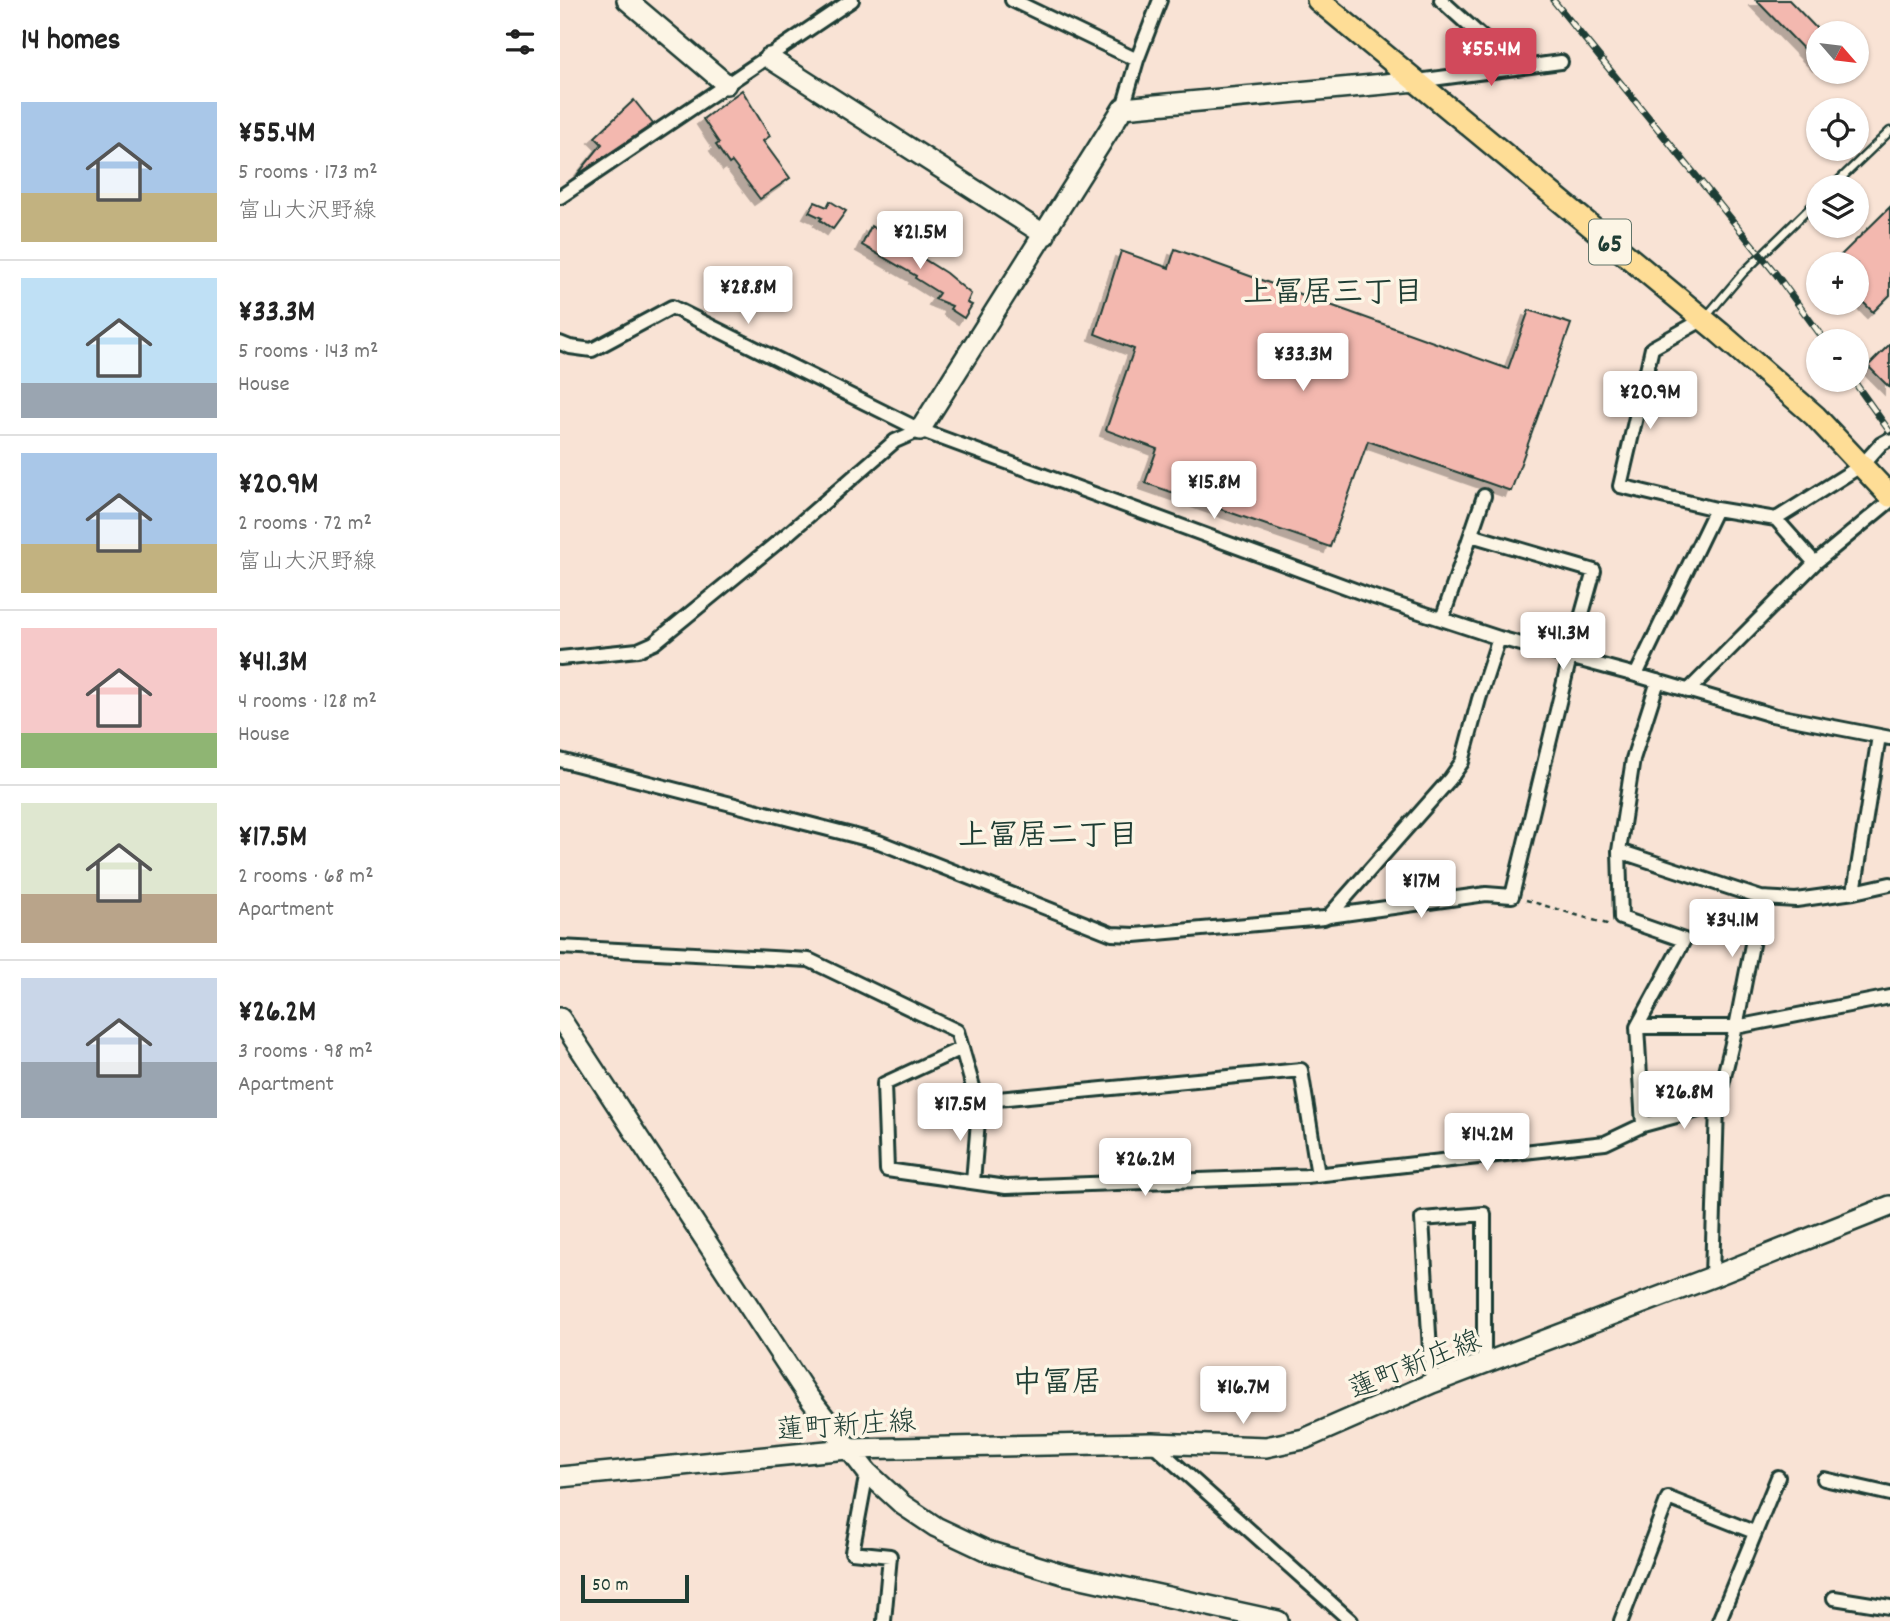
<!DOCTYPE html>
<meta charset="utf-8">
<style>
:root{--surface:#fff;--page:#f2f2f2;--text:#222;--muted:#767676;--line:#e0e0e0;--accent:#d1495b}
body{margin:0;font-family:Dekko,"Klee One",sans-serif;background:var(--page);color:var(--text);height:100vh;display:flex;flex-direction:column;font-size:26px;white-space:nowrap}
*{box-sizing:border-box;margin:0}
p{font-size:23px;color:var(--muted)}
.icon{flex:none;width:38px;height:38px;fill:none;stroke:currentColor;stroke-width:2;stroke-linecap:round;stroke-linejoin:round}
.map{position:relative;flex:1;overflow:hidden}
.side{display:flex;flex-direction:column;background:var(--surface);width:560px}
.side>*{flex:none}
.needle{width:46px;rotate:118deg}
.buttons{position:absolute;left:1246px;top:21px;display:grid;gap:14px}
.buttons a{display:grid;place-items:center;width:63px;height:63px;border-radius:50%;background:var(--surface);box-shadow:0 2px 5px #0004;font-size:35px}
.scale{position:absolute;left:21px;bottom:18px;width:108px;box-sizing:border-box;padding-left:7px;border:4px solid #1f3d34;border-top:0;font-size:19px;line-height:24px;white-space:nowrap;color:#1f3d34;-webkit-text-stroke:5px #fcf5e5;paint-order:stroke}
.price{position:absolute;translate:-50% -60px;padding:0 16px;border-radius:7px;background:#fff;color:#222;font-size:23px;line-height:46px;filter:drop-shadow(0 2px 4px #0008)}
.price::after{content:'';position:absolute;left:50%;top:42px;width:21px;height:16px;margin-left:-10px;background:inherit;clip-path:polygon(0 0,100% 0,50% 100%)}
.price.active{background:var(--accent);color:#fff}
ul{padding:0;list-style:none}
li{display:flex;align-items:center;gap:21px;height:175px;padding:0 21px}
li+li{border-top:2px solid var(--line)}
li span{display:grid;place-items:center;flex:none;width:196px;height:140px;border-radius:0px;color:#555}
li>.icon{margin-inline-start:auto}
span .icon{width:84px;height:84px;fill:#fffc;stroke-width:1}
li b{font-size:30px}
h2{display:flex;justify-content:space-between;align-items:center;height:84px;padding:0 21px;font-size:30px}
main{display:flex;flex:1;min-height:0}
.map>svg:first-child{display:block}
.building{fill:#f3b8af;stroke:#1f3d34;stroke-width:2;filter:url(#shadow)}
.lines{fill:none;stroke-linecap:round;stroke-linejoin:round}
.lane-casing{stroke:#1f3d34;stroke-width:11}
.street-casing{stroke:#1f3d34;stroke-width:18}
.secondary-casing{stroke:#1f3d34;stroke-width:24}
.primary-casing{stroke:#1f3d34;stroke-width:26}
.path{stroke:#1f3d34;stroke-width:2.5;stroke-dasharray:5 5;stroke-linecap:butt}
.lane{stroke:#fcf5e5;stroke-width:6}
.street{stroke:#fcf5e5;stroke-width:12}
.secondary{stroke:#fcf5e5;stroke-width:19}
.primary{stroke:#fedd96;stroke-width:21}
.rail-casing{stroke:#1f3d34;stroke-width:7}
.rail{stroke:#fcf5e5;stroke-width:4.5;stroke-dasharray:13;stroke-linecap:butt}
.labels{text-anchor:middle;stroke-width:7;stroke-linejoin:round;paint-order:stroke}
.shield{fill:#fcf5e5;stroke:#617469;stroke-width:2}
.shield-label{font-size:26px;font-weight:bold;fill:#1f3d34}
.street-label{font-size:28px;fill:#1f3d34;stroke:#fcf5e5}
.neighbourhood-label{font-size:30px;font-weight:bold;fill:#1f3d34;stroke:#fcf5e5}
</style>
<main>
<section class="side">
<h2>14 homes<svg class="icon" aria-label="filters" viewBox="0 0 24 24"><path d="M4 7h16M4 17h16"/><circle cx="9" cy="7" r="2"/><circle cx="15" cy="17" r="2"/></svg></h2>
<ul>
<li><span style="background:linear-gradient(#a9c7e8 65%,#c2b280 0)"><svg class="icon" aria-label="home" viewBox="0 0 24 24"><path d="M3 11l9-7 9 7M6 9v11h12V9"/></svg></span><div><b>¥55.4M</b><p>5 rooms · 173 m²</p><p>富山大沢野線</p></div></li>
<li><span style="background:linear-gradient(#bfe0f5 75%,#9aa5b1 0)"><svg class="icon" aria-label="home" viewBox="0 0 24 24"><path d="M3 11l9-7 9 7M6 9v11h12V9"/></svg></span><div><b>¥33.3M</b><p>5 rooms · 143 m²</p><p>House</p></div></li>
<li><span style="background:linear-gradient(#a9c7e8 65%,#c2b280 0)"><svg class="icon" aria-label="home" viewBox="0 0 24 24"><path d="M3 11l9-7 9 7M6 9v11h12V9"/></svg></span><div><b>¥20.9M</b><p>2 rooms · 72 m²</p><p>富山大沢野線</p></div></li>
<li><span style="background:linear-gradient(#f6c9c9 75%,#8fb573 0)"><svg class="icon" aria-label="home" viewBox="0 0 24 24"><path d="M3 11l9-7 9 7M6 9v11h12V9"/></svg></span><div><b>¥41.3M</b><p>4 rooms · 128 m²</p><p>House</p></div></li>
<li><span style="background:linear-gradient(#dfe7d0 65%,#b9a48a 0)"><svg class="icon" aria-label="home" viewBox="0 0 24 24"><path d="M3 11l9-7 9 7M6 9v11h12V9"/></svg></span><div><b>¥17.5M</b><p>2 rooms · 68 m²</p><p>Apartment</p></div></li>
<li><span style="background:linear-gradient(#c9d6e8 60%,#9aa5b1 0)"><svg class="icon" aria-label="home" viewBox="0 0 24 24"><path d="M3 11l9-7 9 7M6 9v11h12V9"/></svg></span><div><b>¥26.2M</b><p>3 rooms · 98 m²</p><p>Apartment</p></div></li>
</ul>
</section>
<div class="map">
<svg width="1330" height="1621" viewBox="0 0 1330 1621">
<defs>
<filter id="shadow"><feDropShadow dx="-6" dy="6" stdDeviation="0" flood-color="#0004"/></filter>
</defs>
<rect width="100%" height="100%" fill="#f9e3d5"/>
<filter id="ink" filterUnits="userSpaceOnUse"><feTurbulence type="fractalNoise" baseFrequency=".0143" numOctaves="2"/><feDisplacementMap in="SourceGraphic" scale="14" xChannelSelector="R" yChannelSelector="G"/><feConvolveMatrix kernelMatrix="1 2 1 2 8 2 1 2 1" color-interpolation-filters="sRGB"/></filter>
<g filter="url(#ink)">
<path class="building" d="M1196 0H1229L1258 30V64Z
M182 90 210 136 203 141 230 178 200 199 172 162 169 164 156 145 159 143 143 119Z
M74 100 93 124 17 175 42 144 35 137Z
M270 201 286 211 273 229 260 220 262 218 249 212 255 202 267 207Z
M1330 207V295L1313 312 1297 296V264H1272Z
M311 226 386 273 411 294 407 303 412 305 404 318 390 309 392 306 375 299 379 293 355 278 356 276 302 245Z
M615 249 948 369 969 310 1011 324 951 491 808 441 770 547 585 483 597 449 546 430 574 349 535 334 561 251 609 268Z
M1330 344V388L1308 366Z"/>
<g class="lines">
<defs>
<path id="lane" d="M1272 187 1330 131
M1145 318 1183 273 1258 200"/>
<path id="street" d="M452 0 577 60
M881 0 956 68
M857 81 1001 62
M563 108 577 60 600 0
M0 197 292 0
M1144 319 1092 348 1060 486 1156 509 1216 519 1255 563
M0 343 10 347 32 350 112 307 360 430 808 595 939 638 1076 675 1212 715 1330 738
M1216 519 1302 465 1321 444 1330 439
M882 619 924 496
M0 658 78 650 94 643 230 532 335 441 360 430
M1076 675 1156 509
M1128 691 1255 563 1330 501
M0 760 319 842 552 934 575 935 764 918 769 916 890 779 902 762 919 699 939 638
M1059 851 1201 898 1236 900 1294 892 1330 884
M1294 892 1319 736
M769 916 926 894 952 896 1010 657 1034 571 911 535
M0 947 249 960 397 1031 419 1108 413 1182
M1077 1027H1176L1330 997
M402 1048 324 1084 327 1170 446 1187 746 1176 1045 1143 1083 1125 1157 1105
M417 1101 741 1070 758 1175
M1083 1125 1077 1027 1124 940 1061 918 1059 851 1073 759 1098 681
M1152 1277 1157 1105 1176 1027 1201 898
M872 1383 862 1219 924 1214V1364
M593 1444 791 1621
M307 1472 292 1552 330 1556 324 1621
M1264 1479 1330 1494
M1274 1598 1330 1607
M1061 1621 1108 1498 1194 1532
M1159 1621 1218 1477"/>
<path id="secondary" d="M67 0 166 84
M209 58 485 235
M360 430 563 108 857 81
M0 1018 247 1395 307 1472 343 1505 376 1527 427 1551 503 1574 718 1621
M0 1477 287 1449 592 1443 706 1447 744 1439 872 1383 1152 1277 1330 1206"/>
<path id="primary" d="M758 0 1160 333 1255 416 1330 496"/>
</defs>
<use href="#lane" class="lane-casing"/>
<use href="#street" class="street-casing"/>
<use href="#secondary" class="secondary-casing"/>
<use href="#primary" class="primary-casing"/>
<path class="path" d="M966 900 1050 925"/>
<use href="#lane" class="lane"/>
<use href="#street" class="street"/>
<use href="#secondary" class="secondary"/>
<use href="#primary" class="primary"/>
<defs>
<path id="rail" d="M993 0 1216 274 1265 341
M1293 380 1330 432"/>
</defs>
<use href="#rail" class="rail-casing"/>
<use href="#rail" class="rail"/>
</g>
</g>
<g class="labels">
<rect class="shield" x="1029" y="219.5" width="42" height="45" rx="5"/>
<g class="shield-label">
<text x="1050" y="251">65</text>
</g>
<g class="street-label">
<text transform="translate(854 1363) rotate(-22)" y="10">蓮町新庄線</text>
<text transform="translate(286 1424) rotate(-4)" y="10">蓮町新庄線</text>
</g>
<g class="neighbourhood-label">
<text x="773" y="301">上冨居三丁目</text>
<text x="488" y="844">上冨居二丁目</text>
<text x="497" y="1391">中冨居</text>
</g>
</g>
</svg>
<div class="buttons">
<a><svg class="needle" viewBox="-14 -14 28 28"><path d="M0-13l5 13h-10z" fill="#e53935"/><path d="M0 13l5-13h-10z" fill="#767676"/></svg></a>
<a><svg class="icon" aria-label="locate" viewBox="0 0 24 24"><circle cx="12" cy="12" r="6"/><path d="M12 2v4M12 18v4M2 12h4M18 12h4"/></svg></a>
<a><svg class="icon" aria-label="layers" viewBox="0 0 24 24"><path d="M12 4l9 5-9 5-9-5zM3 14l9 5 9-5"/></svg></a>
<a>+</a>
<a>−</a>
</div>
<div class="scale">50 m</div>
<b class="price active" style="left:931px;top:88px">¥55.4M</b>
<b class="price" style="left:360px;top:271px">¥21.5M</b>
<b class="price" style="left:188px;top:326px">¥28.8M</b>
<b class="price" style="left:743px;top:393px">¥33.3M</b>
<b class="price" style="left:1090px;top:431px">¥20.9M</b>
<b class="price" style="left:654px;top:521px">¥15.8M</b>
<b class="price" style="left:1003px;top:672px">¥41.3M</b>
<b class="price" style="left:861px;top:920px">¥17M</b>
<b class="price" style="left:1172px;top:959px">¥34.1M</b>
<b class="price" style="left:1124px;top:1131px">¥26.8M</b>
<b class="price" style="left:400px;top:1143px">¥17.5M</b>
<b class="price" style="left:927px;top:1173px">¥14.2M</b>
<b class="price" style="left:585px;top:1198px">¥26.2M</b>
<b class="price" style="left:683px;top:1426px">¥16.7M</b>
</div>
</main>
